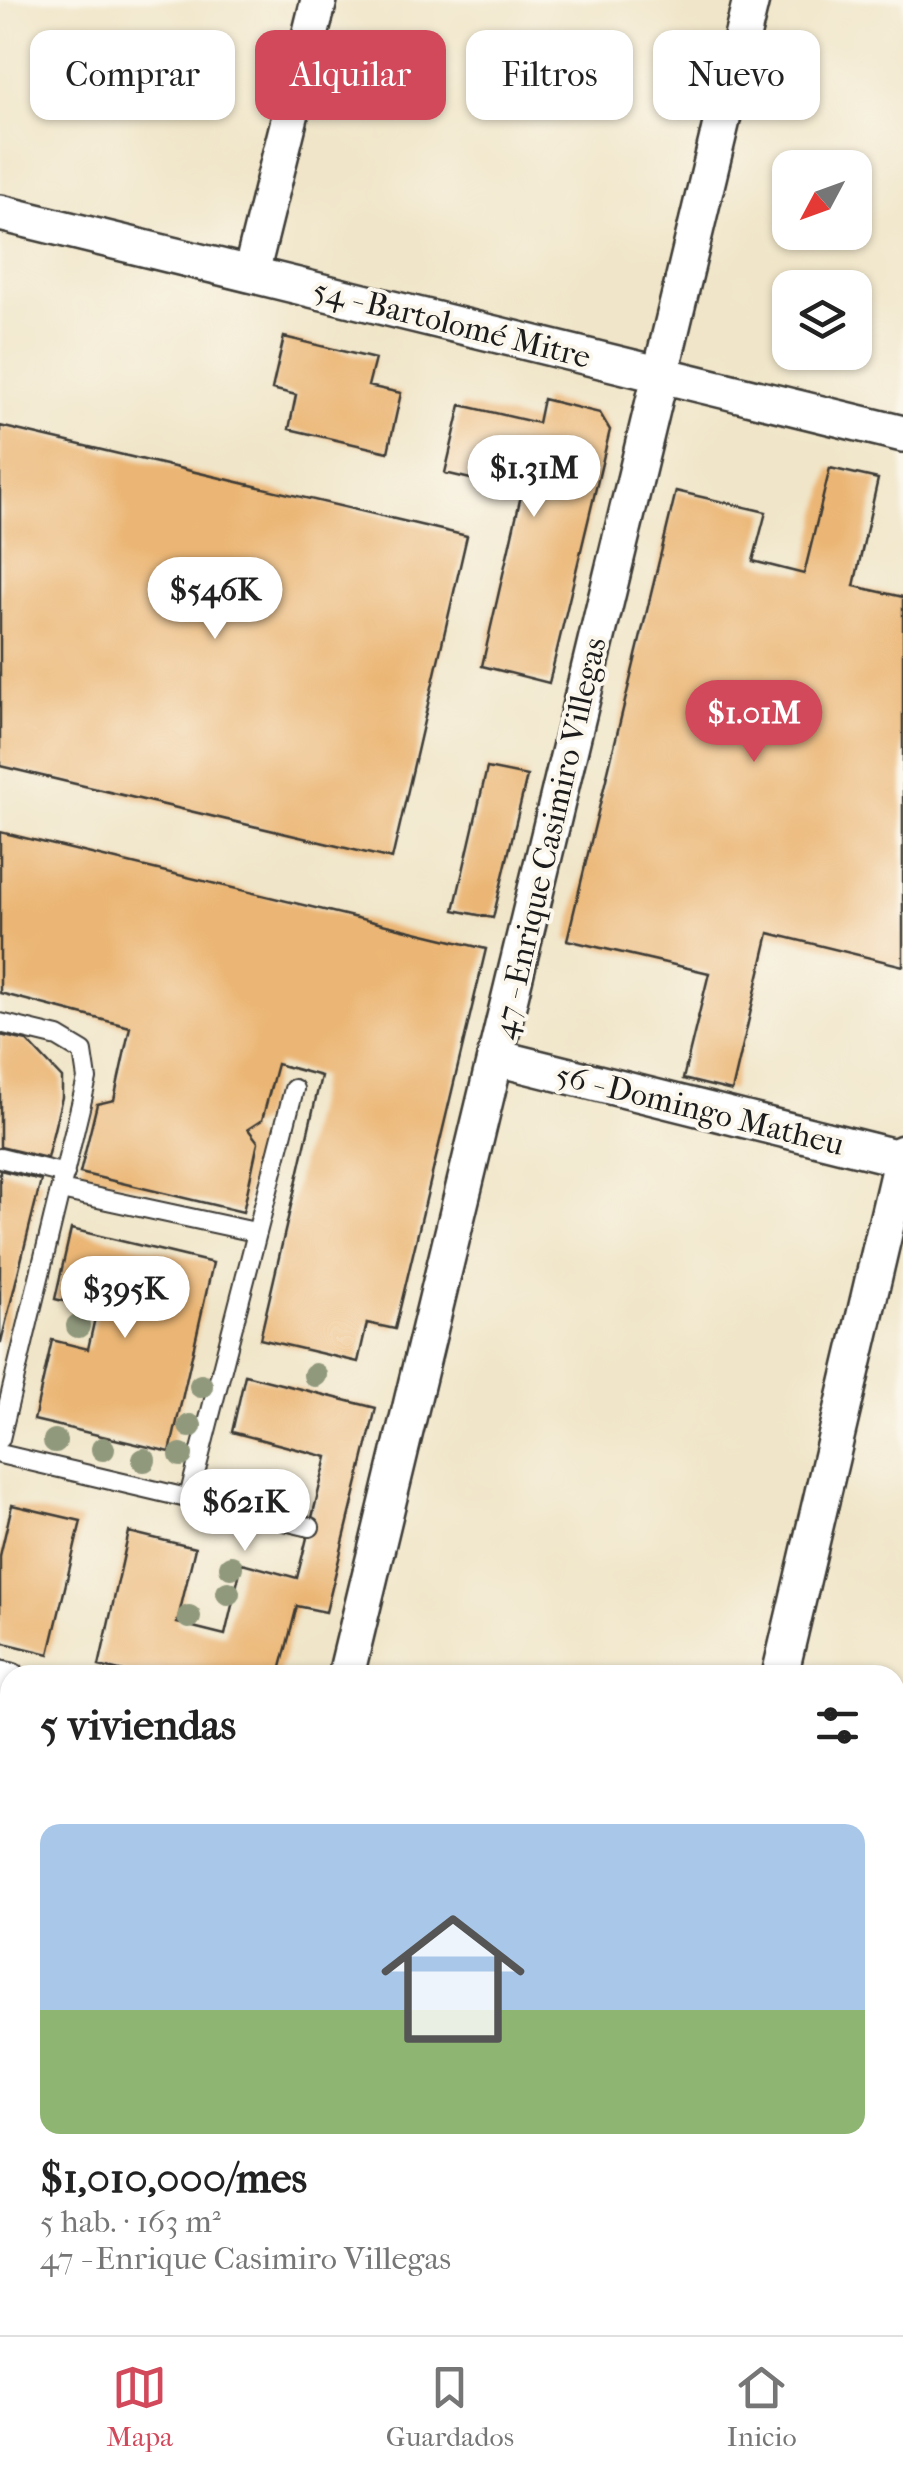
<!DOCTYPE html>
<html lang="es">
<meta charset="utf-8">
<style>
:root{--surface:#fff;--page:#f6f6f6;--text:#222;--muted:#767676;--line:#e0e0e0;--accent:#d1495b}
body{margin:0;font-family:"IM FELL French Canon",serif;background:var(--page);color:var(--text);height:100vh;display:flex;flex-direction:column;font-size:38px;white-space:nowrap}
*{box-sizing:border-box;margin:0}
p{font-size:32px;color:var(--muted)}
.icon{flex:none;width:55px;height:55px;fill:none;stroke:currentColor;stroke-width:2;stroke-linecap:round;stroke-linejoin:round}
.map{position:relative;flex:1;overflow:hidden}
.details{position:absolute;left:0px;top:1665px;width:905px;height:670px;display:flex;flex-direction:column;background:var(--surface);border-radius:30px 30px 0 0;box-shadow:0 2px 8px #0004}
.details>*{flex:none}
.guide{position:absolute;left:30px;top:30px;width:845px;height:90px;display:flex;gap:20px}
.needle{width:65px;rotate:229deg}
.tools{position:absolute;left:772px;top:150px;display:grid;gap:20px}
.tools a{display:grid;place-items:center;width:100px;height:100px;border-radius:20px;background:var(--surface);box-shadow:0 2px 8px #0004;font-size:50px}
.price{position:absolute;translate:-50% -85px;padding:0 22px;border-radius:35px;background:#fff;color:#222;font-size:32px;line-height:65px;filter:drop-shadow(0 2px 5px #0008)}
.price::after{content:'';position:absolute;left:50%;top:60px;width:30px;height:22px;margin-left:-15px;background:inherit;clip-path:polygon(0 0,100% 0,50% 100%)}
.price.selected{background:var(--accent);color:#fff}
ul{padding:0;list-style:none}
li{display:grid;align-content:center;gap:20px;height:530px;padding:0 40px}
li+li{border-top:2px solid var(--line)}
li span{display:grid;place-items:center;height:310px;border-radius:20px;color:#555}
li>.icon{margin-inline-start:auto}
span .icon{width:180px;height:180px;fill:#fffc;stroke-width:1}
li b{font-size:42px}
h2{display:flex;justify-content:space-between;align-items:center;height:120px;padding:0 40px;font-size:42px}
.tag{padding:0 35px;border-radius:20px;background:var(--surface);box-shadow:0 2px 8px #0004;font-size:35px;line-height:90px}
.tag.selected{background:var(--accent);color:#fff}
.tab-bar{display:flex;justify-content:space-around;align-items:center;height:140px;border-top:2px solid var(--line);background:var(--surface);font-size:28px;color:var(--muted)}
.tab-bar a{display:grid;justify-items:center;gap:5px}
.tab-bar .selected{color:var(--accent)}
.map>svg:first-child{display:block}
.building{fill:#ebb674}
.lines{fill:none;stroke-linecap:round;stroke-linejoin:round}
.lane-casing{stroke:#3c3a36;stroke-width:22}
.street-casing{stroke:#3c3a36;stroke-width:40}
.lane{stroke:#fff;stroke-width:18}
.street{stroke:#fff;stroke-width:35}
.tree{fill:#91997d}
.labels{text-anchor:middle;stroke-width:8;stroke-linejoin:round;paint-order:stroke}
.street-label{font-size:32px;fill:#1c1c1c;stroke:#fbf7ec}
</style>
<div class="map">
<svg width="903" height="2335" viewBox="0 0 903 2335">
<rect width="100%" height="100%" fill="#fbf7ec"/>
<filter id="ink" filterUnits="userSpaceOnUse"><feTurbulence type="fractalNoise" baseFrequency=".01" numOctaves="2"/><feDisplacementMap in="SourceGraphic" scale="20" xChannelSelector="R" yChannelSelector="G"/><feConvolveMatrix kernelMatrix="1 2 1 2 8 2 1 2 1" color-interpolation-filters="sRGB"/></filter>
<filter id="wash" filterUnits="userSpaceOnUse"><feTurbulence type="fractalNoise" baseFrequency=".0048" numOctaves="4" result="noise"/><feDisplacementMap in="SourceGraphic" scale="40" xChannelSelector="R" yChannelSelector="G"/><feGaussianBlur stdDeviation="2.25" result="paint"/><feColorMatrix in="noise" values="0 0 0 0 0 0 0 0 0 0 0 0 0 0 0 0 0 1.4 0 .05"/><feComposite in="paint" operator="in"/></filter>
<g filter="url(#wash)">
<rect width="100%" height="100%" fill="#f0e5c8"/>
<g id="blocks">
<path class="building" d="M284 337 375 359 368 386 401 393 388 452 289 429 296 395 272 389Z
M543 399 600 413 610 430 549 683 482 666 522 491 445 473 461 405 538 423Z
M0 426 467 536 392 859 0 766Z
M830 468 878 479 854 586 903 597V966L769 933 732 1091 683 1079 709 973 567 940 676 491 766 512 753 561 804 574Z
M487 768 527 776 493 918 454 910Z
M0 832 486 949 395 1329 367 1323 358 1362 260 1339 321 1076 277 1064 262 1120 248 1129 258 1142 243 1212 80 1173 97 1104 114 1100 130 1027 0 993Z
M0 1035 27 1041 62 1078V1097L47 1158 0 1147Z
M0 1170 41 1180 1 1342H0Z
M71 1229 213 1263 170 1452 34 1420 52 1340 88 1349 97 1309 55 1299Z
M245 1375 376 1408 326 1612 297 1606 279 1675H136L99 1666 129 1532 195 1548 177 1623 225 1635 242 1563 297 1578 327 1457 232 1432Z
M12 1505 81 1521 49 1654 0 1642V1556Z"/>
</g>
</g>
<g filter="url(#ink)">
<use href="#blocks" fill-opacity="0" stroke="#3c3a36" stroke-width="2.5"/>
<g class="lines">
<defs>
<path id="lane" d="M0 1023 58 1037 83 1052 87 1079 0 1439
M0 1158 65 1174
M61 1190 255 1232
M0 1454 310 1527
M189 1497 294 1089"/>
<path id="street" d="M0 213 903 434
M251 273 319 0
M497 1058 903 1159
M346 1675 751 0
M780 1675 903 1153
M0 1679 10 1681
M895 1887 903 1889
M191 2335 194 2325
M618 2335 621 2325"/>
</defs>
<use href="#lane" class="lane-casing"/>
<use href="#street" class="street-casing"/>
<use href="#lane" class="lane"/>
<use href="#street" class="street"/>
</g>
<g class="tree">
<circle cx="78" cy="1326" r="12"/>
<circle cx="315" cy="1375" r="12"/>
<circle cx="201" cy="1386" r="12"/>
<circle cx="190" cy="1426" r="12"/>
<circle cx="55" cy="1441" r="12"/>
<circle cx="103" cy="1449" r="12"/>
<circle cx="181" cy="1455" r="12"/>
<circle cx="144" cy="1460" r="12"/>
<circle cx="231" cy="1567" r="12"/>
<circle cx="228" cy="1593" r="12"/>
<circle cx="189" cy="1617" r="12"/>
</g>
</g>
<g class="labels">
<g class="street-label">
<text transform="translate(452 323) rotate(14)" y="11">54 - Bartolomé Mitre</text>
<text transform="translate(549 838) rotate(-77)" y="11">47 - Enrique Casimiro Villegas</text>
<text transform="translate(700 1109) rotate(14)" y="11">56 - Domingo Matheu</text>
</g>
</g>
</svg>
<div class="tools">
<a><svg class="needle" viewBox="-14 -14 28 28"><path d="M0-13l5 13h-10z" fill="#e53935"/><path d="M0 13l5-13h-10z" fill="#767676"/></svg></a>
<a><svg class="icon" aria-label="layers" viewBox="0 0 24 24"><path d="M12 4l9 5-9 5-9-5zM3 14l9 5 9-5"/></svg></a>
</div>
<b class="price" style="left:534px;top:520px">$1.31M</b>
<b class="price" style="left:215px;top:642px">$546K</b>
<b class="price selected" style="left:754px;top:765px">$1.01M</b>
<b class="price" style="left:125px;top:1341px">$395K</b>
<b class="price" style="left:245px;top:1554px">$621K</b>
<div class="guide">
<a class="tag">Comprar</a>
<a class="tag selected">Alquilar</a>
<a class="tag">Filtros</a>
<a class="tag">Nuevo</a>
</div>
<section class="details">
<h2>5 viviendas<svg class="icon" aria-label="filters" viewBox="0 0 24 24"><path d="M4 7h16M4 17h16"/><circle cx="9" cy="7" r="2"/><circle cx="15" cy="17" r="2"/></svg></h2>
<ul>
<li><span style="background:linear-gradient(#a9c7e8 60%,#8fb573 0)"><svg class="icon" aria-label="home" viewBox="0 0 24 24"><path d="M3 11l9-7 9 7M6 9v11h12V9"/></svg></span><div><b>$1,010,000/mes</b><p>5 hab. · 163 m²</p><p>47 - Enrique Casimiro Villegas</p></div></li>
</ul>
</section>
</div>
<nav class="tab-bar">
<a class="selected"><svg class="icon" aria-label="map" viewBox="0 0 24 24"><path d="M3 6l6-2 6 2 6-2v14l-6 2-6-2-6 2zM9 4v14M15 6v14"/></svg>Mapa</a>
<a><svg class="icon" aria-label="saved" viewBox="0 0 24 24"><path d="M7 4h10v16l-5-4-5 4z"/></svg>Guardados</a>
<a><svg class="icon" aria-label="home" viewBox="0 0 24 24"><path d="M3 11l9-7 9 7M6 9v11h12V9"/></svg>Inicio</a>
</nav>
